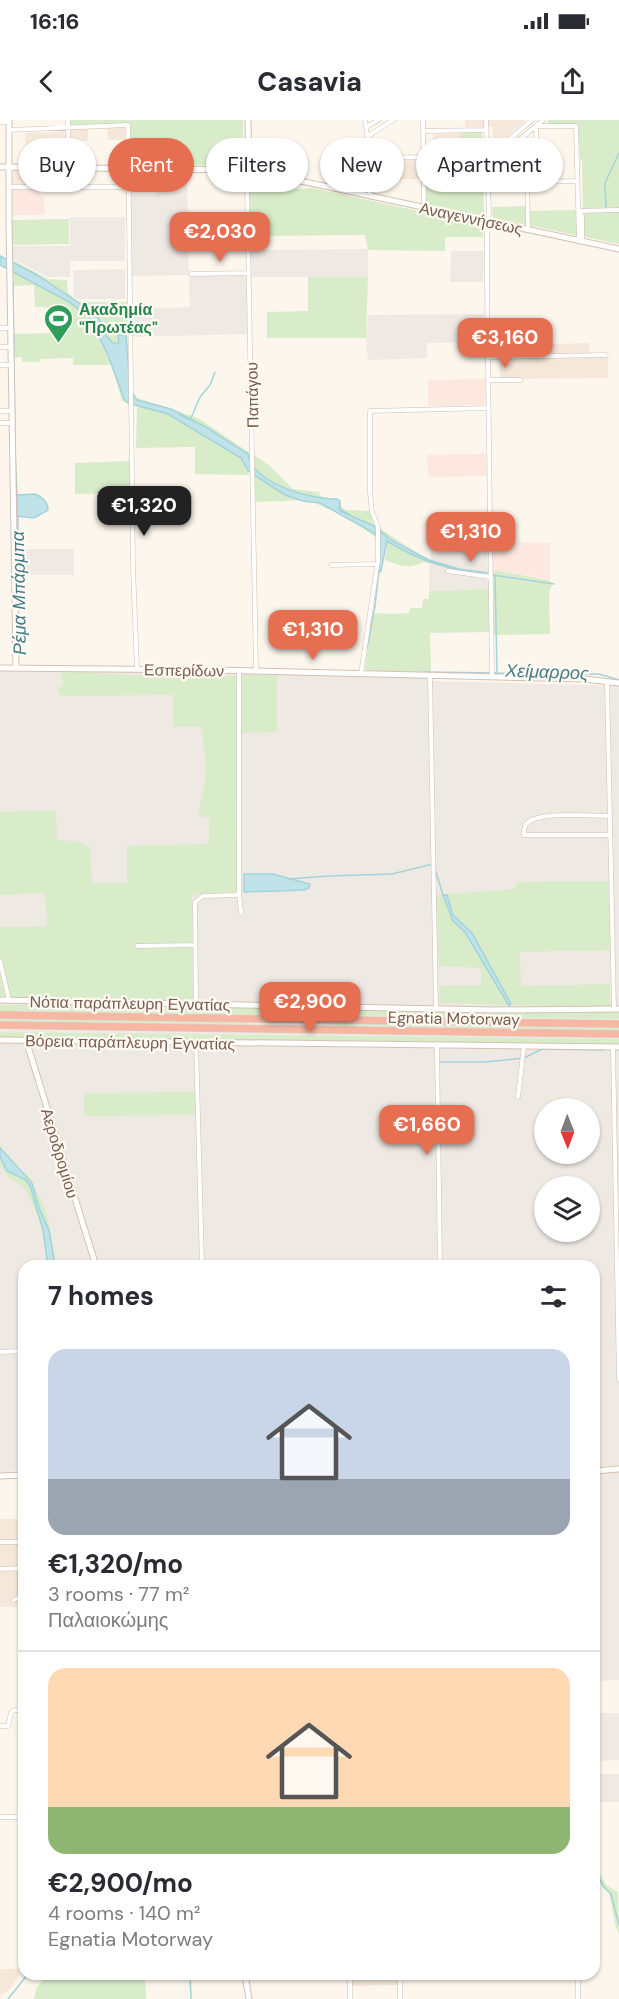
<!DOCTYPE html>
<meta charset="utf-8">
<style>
:root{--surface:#fff;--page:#f7f7f7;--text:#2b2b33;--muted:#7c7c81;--line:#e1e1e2;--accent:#e76f51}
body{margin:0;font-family:"DM Sans",sans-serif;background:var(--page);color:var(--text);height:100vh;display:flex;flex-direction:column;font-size:22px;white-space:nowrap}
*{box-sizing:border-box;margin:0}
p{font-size:20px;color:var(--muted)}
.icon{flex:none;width:33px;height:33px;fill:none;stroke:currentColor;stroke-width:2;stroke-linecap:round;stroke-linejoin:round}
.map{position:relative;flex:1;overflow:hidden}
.details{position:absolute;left:18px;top:1140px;width:582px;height:720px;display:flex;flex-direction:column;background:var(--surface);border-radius:18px;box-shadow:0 2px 4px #0004}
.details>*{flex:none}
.top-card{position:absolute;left:18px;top:18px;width:584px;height:54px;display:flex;gap:12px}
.needle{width:39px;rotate:179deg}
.buttons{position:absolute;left:534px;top:978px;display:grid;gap:12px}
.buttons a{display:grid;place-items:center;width:66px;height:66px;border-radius:50%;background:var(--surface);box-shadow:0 2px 4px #0004;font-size:30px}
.price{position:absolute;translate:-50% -51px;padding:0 14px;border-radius:12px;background:var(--accent);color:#fff;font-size:20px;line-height:39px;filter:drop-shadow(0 2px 3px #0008)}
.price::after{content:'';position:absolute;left:50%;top:36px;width:18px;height:14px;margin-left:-9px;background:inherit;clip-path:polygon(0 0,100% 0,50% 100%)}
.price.selected{background:#222;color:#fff}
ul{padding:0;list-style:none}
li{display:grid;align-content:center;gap:12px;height:318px;padding:0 30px}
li+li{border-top:2px solid var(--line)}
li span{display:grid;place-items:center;height:186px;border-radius:18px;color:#555}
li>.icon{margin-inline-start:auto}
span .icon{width:108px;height:108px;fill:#fffc;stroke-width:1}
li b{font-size:26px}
h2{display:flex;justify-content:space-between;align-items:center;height:72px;padding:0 30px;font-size:26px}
.tag{padding:0 21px;border-radius:27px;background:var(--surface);box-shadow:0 2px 4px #0004;font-size:21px;line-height:54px}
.tag.selected{background:var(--accent);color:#fff}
.status{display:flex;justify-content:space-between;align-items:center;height:42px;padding:0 30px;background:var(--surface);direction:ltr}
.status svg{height:16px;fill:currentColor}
header{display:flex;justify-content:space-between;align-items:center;height:78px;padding:0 30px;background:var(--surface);font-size:27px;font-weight:800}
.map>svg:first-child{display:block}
.residential{fill:#f5e8da}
.commercial{fill:#fde8e0}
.industrial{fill:#efe9e4;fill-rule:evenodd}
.green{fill:#d8ecc9}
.water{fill:#bfe3e8;stroke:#a5d3da;stroke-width:1.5}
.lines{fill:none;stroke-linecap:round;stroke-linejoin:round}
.stream{stroke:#a5d3da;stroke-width:1.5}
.street-casing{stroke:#d1beb0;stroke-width:5}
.secondary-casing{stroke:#d6c0b0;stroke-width:7}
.highway-casing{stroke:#dad1cd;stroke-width:8}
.street{stroke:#fff;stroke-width:4}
.secondary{stroke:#fff;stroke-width:5}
.highway{stroke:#f7b7a3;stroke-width:7}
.labels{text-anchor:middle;stroke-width:4.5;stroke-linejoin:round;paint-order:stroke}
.street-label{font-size:16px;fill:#7a5c4d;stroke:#fffaf3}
.leisure-label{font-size:16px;font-weight:bold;fill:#27864d;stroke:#fffaf3;text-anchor:start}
.water-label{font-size:18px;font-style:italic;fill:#437c86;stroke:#fffaf3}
</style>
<div class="status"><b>16:16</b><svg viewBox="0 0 49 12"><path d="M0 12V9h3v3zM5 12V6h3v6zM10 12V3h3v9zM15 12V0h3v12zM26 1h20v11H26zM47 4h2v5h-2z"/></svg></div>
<header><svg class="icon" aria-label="back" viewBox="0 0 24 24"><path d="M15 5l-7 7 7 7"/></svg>Casavia<svg class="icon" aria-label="share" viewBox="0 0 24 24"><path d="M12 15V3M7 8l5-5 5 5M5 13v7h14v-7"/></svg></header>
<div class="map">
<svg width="619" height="1879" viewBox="0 0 619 1879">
<rect width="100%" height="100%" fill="#fdf6ec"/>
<path class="residential" d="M465 0H526L493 28V7H465Z
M107 7H125V20H108Z
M88 8V21L70 22V9Z
M66 12 67 42H25V13Z
M461 13 462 49 426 50V37H434L433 14Z
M421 40V59L372 60 371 41Z
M589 223 590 234 525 235V225Z
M608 237V258L500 259V238Z
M0 1399H24V1487H0Z
M0 1849H19L20 1855 9 1870 0 1876Z
M352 1854H397L398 1865 352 1866Z"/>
<path class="commercial" d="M13 50H39V65H13Z
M40 68V76H44L45 95H13V69Z
M486 259V285L428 286V260Z
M486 334 487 356 428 357 427 335Z
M492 422 550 423V459L491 450Z"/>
<path class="industrial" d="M157 65H187L189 155 130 156 129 75H156Z
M70 97H125V141H70V157H48L13 139 12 126H70Z
M368 129V157H250L249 130Z
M451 131H484L483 162H450Z
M125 149V179H77L73 175V150Z
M189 155H242L245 156 247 162V214L131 217V189L190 187Z
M484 194 485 222 427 223V238L368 240 366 218 368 195Z
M486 399 488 453 460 449 431 440 429 400Z
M18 429H74V455H19Z
M429 444 448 448 449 453 485 458 488 460 489 469 429 471Z
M0 551 223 553 431 558V561L619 566V1346L594 1347V1146H24V1351L0 1352ZM544 988H590V1034H544ZM544 1066H590V1112H544Z
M619 1352V1560L594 1561V1353Z
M594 1593H619V1640L594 1641Z
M594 1654H619V1682H594Z"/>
<path class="green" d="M70 0H243L244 44 243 46 130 44 129 4 70 5Z
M548 0H619V124L493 98 492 87 526 86V91L575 90 576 94H583L582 40 580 39 578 4H548Z
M461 12H482L484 96 426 84 425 50 462 48Z
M312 68 483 105V117H445V131L368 130 365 115 250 116V72Z
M69 99V124L12 125V100Z
M13 140 48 159 67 160 68 173 79 182H127L128 275 198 298 250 333V352L247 351 249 355 195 354V327L136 328 137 286 149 290 122 281 112 245H73V238L41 239 40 242H22V237L14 238V214L56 213V188H73L35 187 34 165 12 166Z
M308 157H368L366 218H267V192L308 191Z
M254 335 269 345 293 369 319 372 320 376 337 381 345 390 371 391 382 410 427 439 460 449 488 454 464 452 423 442C409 450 398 445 385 440L387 426 351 399 308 380 256 382 253 355Z
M131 341 132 373 75 374V343Z
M493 450 549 460 552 464 549 472 550 514 494 515Z
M489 469V512L430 513 431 553 369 552 365 548 373 493 392 494 409 493 410 488H422L423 479H429V471Z
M61 551 189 558 236 556 237 772 198 774 192 776 193 880 191 882 0 879V807L47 806 45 773 0 775V692L56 690 57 720 75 721 90 727 92 763H127V726L209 724V698L199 696C199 682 205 670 205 656 206 640 204 623 201 607H173V575L60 576 57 569 63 565Z
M241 554 277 555V612L241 613Z
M609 761 610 830 520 832 521 866 610 864V888L440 883 439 866 481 865V848L439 846 436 775 515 769 516 762Z
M0 885 619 892V899L0 891Z
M0 899 247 902V905L0 901Z
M334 904 619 908V910L334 906Z
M0 912 619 919V924L0 918Z
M196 972V995L84 996V973Z
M0 1025 20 1049 30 1057 45 1088 51 1113 56 1146H48L45 1112 26 1070 9 1057 0 1046Z
M594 1741 606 1765 618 1772 619 1814 616 1808 609 1773 602 1767 594 1749Z
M48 1854H145L146 1879H34L36 1869Z"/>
<path class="water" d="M0 136 37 155 97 195 107 217 113 223H119L118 215H126L130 269 137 280 171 289 206 307 248 334C252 364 313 380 337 379L340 381V391L376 407 391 420 429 440 459 449 488 453C451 452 418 440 387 421L381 451 378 453 379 416 320 383 303 381 285 375 248 351 241 338 168 294 128 283 124 279 108 235 90 198 69 182 0 145Z
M35 374C42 377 48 382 48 390L34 398 17 396V375Z
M244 754H273L310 764 309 768 304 770 244 772Z
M443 775H447L453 795 472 813 511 884 509 886 465 812 453 801Z
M0 1028 32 1063 39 1088 49 1110 55 1146H48L43 1110 30 1066 26 1060 7 1051 0 1037Z"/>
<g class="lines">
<path class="stream" d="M606 88 605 63 619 33
M13 164 15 321
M180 295 195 302
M191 298 200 277 210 265 215 252
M15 331 17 375
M338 388 350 395
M18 396V526
M493 455 554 464
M495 455 497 553 599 554 619 560
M367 528 375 486 379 450
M424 552 497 553
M435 749 443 775
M289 759 328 756 392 754 433 744
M439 942H485L524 938 542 929 604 930
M594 1747 603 1766 611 1774 619 1805
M190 1854 191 1879
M8 1879 28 1854"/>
<defs>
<path id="street" d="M68 0 69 48
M365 0 368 21 370 76
M423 0 424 87
M486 0 489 94 487 113V164L492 557
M0 2H9
M366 7 378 0
M10 10 128 5 133 448 137 549
M423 11 487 10
M368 16 393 0
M369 38 424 37
M487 38 532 0
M488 46 543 0
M249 50 247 65 256 551
M527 62 578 61
M537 62 536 6H576L579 121
M9 67H128
M579 91 619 90
M579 92 582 96V122
M528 110 527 42 536 41
M191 154 249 153
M0 208H10
M0 227H11
M488 237 606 235
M0 245H12
M489 260H521
M0 291H12
M0 303H12
M331 445 377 444
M448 451 490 457
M361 554 378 440V407L372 392 370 372V291L489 288
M430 555 436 889
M607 562 614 889
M610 696C592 696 542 691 528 702 524 706 524 710 524 715H610
M239 773 241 793
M137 826 195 825
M0 841 9 880
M196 884 195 782 203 776 236 775 239 773V551
M196 923 202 1146
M437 926 440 1146
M613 927 619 1259
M518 977 524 926
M0 1232 24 1231
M0 1422H24
M0 1449 24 1448
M14 1480 20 1477V1449
M0 1606H8L11 1593 14 1590 24 1591
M0 1697H24
M350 1854V1879
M400 1854V1879
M578 1854V1879"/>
<path id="secondary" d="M9 0V100L16 548
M248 0 249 50
M0 47 249 50 619 129
M0 548 215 550 585 559 619 563
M0 880 493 890 619 889
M0 920 619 927
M26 920 96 1146
M594 1351 619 1349
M0 1356 24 1355
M245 1854 249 1879"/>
<path id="highway" d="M0 895 619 904
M0 905 619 914"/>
</defs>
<use href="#street" class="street-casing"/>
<use href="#secondary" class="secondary-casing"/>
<use href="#highway" class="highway-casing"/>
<use href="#street" class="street"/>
<use href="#secondary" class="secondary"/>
<use href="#highway" class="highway"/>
</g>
<defs>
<symbol id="stadium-pin" viewBox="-11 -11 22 30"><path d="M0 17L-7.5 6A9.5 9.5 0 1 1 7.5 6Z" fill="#2e9e5b" stroke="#fffaf3"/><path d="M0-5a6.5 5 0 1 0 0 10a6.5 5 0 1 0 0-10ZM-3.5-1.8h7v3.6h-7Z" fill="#fff"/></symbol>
</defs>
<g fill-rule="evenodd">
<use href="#stadium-pin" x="42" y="182" width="33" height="45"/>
</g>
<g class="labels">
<g class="street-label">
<text transform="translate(471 98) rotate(12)" y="6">Αναγεννήσεως</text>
<text transform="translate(252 275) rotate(-91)" y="6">Παπάγου</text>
<text transform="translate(184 550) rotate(1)" y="6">Εσπερίδων</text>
<text transform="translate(130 883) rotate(1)" y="6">Νότια παράπλευρη Εγνατίας</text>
<text transform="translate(454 898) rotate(1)" y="6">Egnatia Motorway</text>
<text transform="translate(130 922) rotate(1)" y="6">Βόρεια παράπλευρη Εγνατίας</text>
<text transform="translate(60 1033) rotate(73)" y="6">Αεροδρομίου</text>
</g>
<g class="leisure-label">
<text x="79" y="195">Ακαδημία<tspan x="79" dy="18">"Πρωτέας"</tspan></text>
</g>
<g class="water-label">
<text transform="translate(19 473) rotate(-91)" y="6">Ρέμα Μπάρμπα</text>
<text transform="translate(547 552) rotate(2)" y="6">Χείμαρρος</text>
</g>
</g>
</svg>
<div class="buttons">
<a><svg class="needle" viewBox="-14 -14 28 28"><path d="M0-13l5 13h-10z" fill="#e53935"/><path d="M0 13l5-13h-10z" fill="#7c7c81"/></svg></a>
<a><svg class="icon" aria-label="layers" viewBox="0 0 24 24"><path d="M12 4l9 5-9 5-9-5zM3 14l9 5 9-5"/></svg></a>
</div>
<b class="price" style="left:220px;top:143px">€2,030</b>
<b class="price" style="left:505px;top:249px">€3,160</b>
<b class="price selected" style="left:144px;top:417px">€1,320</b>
<b class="price" style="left:471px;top:443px">€1,310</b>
<b class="price" style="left:313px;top:541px">€1,310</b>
<b class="price" style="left:310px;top:913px">€2,900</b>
<b class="price" style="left:427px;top:1036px">€1,660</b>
<div class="top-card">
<a class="tag">Buy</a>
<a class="tag selected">Rent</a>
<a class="tag">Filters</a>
<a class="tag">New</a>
<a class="tag">Apartment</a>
</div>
<section class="details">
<h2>7 homes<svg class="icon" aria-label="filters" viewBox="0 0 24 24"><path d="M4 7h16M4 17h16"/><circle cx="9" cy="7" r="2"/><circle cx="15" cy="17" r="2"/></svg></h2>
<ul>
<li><span style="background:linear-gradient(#c9d6e8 70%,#9aa5b1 0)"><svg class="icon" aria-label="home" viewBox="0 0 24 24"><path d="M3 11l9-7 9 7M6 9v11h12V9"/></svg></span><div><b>€1,320/mo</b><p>3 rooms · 77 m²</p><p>Παλαιοκώμης</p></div></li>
<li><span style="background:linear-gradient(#ffd9b3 75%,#8fb573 0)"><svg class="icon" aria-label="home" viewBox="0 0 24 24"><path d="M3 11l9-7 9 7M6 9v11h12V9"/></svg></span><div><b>€2,900/mo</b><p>4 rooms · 140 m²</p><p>Egnatia Motorway</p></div></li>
</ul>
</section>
</div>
